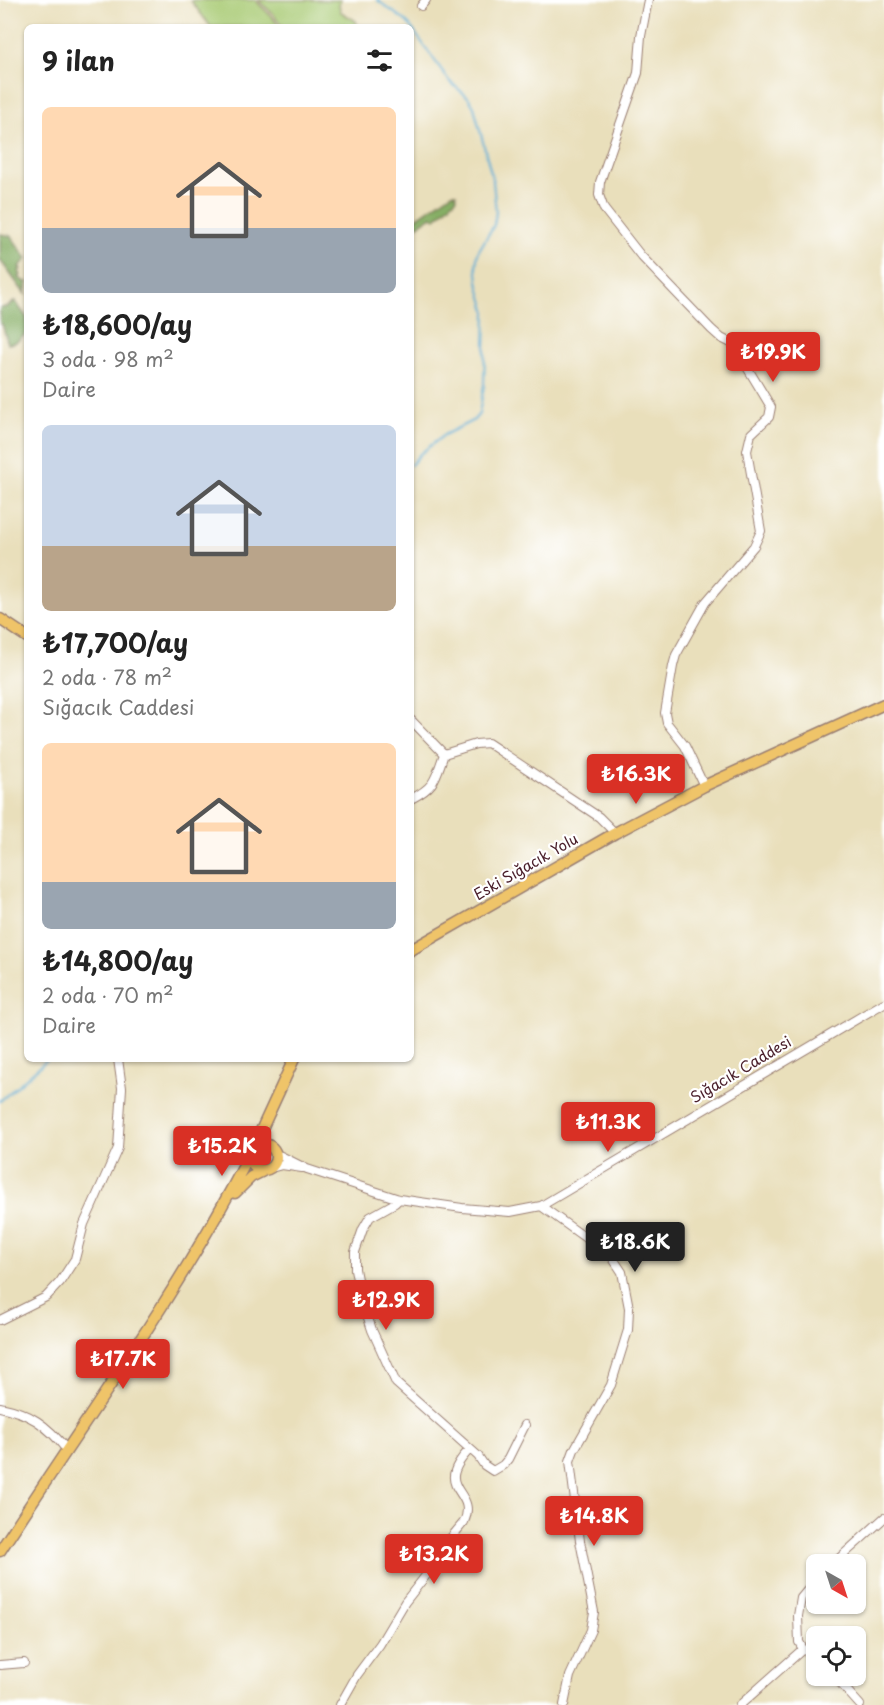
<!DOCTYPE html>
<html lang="tr">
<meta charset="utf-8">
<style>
:root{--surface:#fff;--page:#f2f2f2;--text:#222;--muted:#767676;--accent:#d93025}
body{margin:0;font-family:"Playpen Sans",sans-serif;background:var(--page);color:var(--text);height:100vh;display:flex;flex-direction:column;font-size:22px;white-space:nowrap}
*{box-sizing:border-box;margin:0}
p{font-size:20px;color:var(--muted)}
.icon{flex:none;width:33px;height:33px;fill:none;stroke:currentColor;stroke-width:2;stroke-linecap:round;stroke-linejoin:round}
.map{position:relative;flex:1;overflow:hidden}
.details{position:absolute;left:24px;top:24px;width:390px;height:1038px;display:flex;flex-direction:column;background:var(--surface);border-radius:9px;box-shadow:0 2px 4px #0004}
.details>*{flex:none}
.needle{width:39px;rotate:141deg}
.fabs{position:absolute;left:806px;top:1554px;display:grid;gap:12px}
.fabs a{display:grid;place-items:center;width:60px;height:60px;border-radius:9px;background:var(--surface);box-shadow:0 2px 4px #0004;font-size:30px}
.price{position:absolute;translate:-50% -51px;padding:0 14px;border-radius:6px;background:var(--accent);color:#fff;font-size:20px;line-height:39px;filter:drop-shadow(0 2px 3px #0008)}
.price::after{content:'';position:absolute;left:50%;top:36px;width:18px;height:14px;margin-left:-9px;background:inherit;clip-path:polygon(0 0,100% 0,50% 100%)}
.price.selected{background:#222;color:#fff}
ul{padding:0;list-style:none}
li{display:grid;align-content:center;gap:12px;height:318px;padding:0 18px}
li span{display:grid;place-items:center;height:186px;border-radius:9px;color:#555}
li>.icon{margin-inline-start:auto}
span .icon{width:108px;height:108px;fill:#fffc;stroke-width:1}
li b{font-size:26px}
h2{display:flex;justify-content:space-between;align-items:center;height:72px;padding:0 18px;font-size:26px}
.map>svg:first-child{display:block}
.green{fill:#a8ca73;stroke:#79744f;stroke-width:1.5}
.forest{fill:#86ae65;stroke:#686648;stroke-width:1.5}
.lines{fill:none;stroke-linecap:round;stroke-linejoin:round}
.stream{stroke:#5aacd5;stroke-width:2}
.minor-casing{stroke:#9a7f73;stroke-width:10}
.major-casing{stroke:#9a7f73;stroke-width:13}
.minor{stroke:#fff;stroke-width:8}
.major{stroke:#efc469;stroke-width:10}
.labels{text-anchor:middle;stroke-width:4.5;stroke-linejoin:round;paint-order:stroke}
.street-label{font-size:15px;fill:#4a1f2b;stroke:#fff}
</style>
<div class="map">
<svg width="884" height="1705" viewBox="0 0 884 1705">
<rect width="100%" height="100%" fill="#fff"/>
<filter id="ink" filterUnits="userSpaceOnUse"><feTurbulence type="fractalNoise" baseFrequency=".0167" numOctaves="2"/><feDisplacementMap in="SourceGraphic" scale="12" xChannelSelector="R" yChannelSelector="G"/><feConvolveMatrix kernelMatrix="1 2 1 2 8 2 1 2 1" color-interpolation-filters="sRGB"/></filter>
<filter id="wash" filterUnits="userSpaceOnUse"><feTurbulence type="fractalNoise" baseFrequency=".008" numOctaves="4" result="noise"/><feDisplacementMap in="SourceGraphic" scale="24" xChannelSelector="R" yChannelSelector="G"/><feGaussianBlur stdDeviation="1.35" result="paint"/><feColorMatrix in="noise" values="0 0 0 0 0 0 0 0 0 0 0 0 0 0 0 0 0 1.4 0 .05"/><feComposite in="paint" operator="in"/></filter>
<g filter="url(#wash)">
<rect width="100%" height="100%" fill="#e9dfbb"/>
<path class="green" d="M193 0H255L272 17 280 27H211L191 1Z
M258 0H341L339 5 341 12 356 21 358 27H283L273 14Z"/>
<path class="forest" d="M452 193H456L457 198 435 219 432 216 411 230V222Z
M0 234 11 236 27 259 19 267 21 269 19 271 21 275 19 277 23 281 27 282 25 294 0 260Z
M15 301 27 318V333L16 342 8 344 2 324H0V308L7 307Z"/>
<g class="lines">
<path class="stream" d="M377 0 407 22 411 27
M411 27 450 82 468 97 474 107 493 181 496 212 494 225 478 252 476 266 479 287 486 310 484 385 479 414 474 420 444 435 420 454 411 465
M0 1101 48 1059"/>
</g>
</g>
<g filter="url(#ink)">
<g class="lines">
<defs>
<path id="minor" d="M648 0 641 36 638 73 600 182 599 195 604 209 641 256 711 329 721 338 733 344 771 407 769 417 751 434 747 451 761 531 754 546 705 603 676 655 673 666 665 713 667 723 685 746 704 786
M421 6 426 0
M411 720 444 754 476 744 488 743 599 817 615 833
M411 799C436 786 435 779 444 754
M276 1155 281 1156 307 1169 399 1199 462 1208 510 1212 541 1206 884 1003
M271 1168 282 1165 302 1168
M399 1199 395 1203 370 1217 363 1229 355 1252V1269L359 1290 372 1330 396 1383 478 1456 484 1465 493 1471 503 1465 508 1459 525 1425
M541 1206 612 1257 622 1272 629 1308 628 1330 611 1385 574 1450 570 1461 580 1541 594 1612 591 1630 570 1676 564 1705
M0 1320 46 1297 60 1282 75 1259 84 1224 118 1148 122 1088 118 1059
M0 1407C30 1413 47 1425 66 1449
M833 1564 884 1518
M816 1580 801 1598 798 1616 799 1642 803 1649 816 1658
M0 1665 24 1663
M834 1676 860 1705
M340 1705 357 1675 380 1644 405 1602 427 1574 435 1557 464 1522C479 1489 430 1491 470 1449
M740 1705 803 1649"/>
<path id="major" d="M0 619 27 637
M411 950 615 833 704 786 884 704
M250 1157a13 13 0 1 1 26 0a13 13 0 1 1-26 0Z
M253 1148 294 1059
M235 1193 251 1177 263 1171
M0 1551C84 1421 178 1294 249 1156"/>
</defs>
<use href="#minor" class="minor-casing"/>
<use href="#major" class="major-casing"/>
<use href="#minor" class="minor"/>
<use href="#major" class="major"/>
</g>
</g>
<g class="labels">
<g class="street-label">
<text transform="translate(526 867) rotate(-30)" y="5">Eski Sığacık Yolu</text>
<text transform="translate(741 1070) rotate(-31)" y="5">Sığacık Caddesi</text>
</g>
</g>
</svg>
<div class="fabs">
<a><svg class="needle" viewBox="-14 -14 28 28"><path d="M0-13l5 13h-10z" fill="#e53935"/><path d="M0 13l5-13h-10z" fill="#767676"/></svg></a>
<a><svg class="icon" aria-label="locate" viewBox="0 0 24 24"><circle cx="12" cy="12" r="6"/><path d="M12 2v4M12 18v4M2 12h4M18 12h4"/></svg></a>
</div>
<b class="price" style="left:773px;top:383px">₺19.9K</b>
<b class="price" style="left:636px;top:805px">₺16.3K</b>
<b class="price" style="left:608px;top:1153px">₺11.3K</b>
<b class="price" style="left:222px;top:1177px">₺15.2K</b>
<b class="price selected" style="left:635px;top:1273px">₺18.6K</b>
<b class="price" style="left:386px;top:1331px">₺12.9K</b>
<b class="price" style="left:123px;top:1390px">₺17.7K</b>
<b class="price" style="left:594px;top:1547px">₺14.8K</b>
<b class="price" style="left:434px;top:1585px">₺13.2K</b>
<section class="details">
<h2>9 ilan<svg class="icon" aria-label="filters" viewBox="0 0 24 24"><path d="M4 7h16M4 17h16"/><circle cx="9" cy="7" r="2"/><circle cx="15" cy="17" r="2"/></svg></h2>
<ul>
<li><span style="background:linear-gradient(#ffd9b3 65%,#9aa5b1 0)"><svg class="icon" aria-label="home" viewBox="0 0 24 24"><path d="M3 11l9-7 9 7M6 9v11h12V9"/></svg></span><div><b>₺18,600/ay</b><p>3 oda · 98 m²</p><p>Daire</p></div></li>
<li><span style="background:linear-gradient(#c9d6e8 65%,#b9a48a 0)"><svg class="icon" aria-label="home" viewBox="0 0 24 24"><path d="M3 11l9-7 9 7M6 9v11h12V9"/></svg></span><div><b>₺17,700/ay</b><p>2 oda · 78 m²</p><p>Sığacık Caddesi</p></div></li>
<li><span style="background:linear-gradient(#ffd9b3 75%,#9aa5b1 0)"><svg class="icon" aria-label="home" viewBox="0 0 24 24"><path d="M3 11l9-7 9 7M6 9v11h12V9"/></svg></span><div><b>₺14,800/ay</b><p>2 oda · 70 m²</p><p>Daire</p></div></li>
</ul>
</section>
</div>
